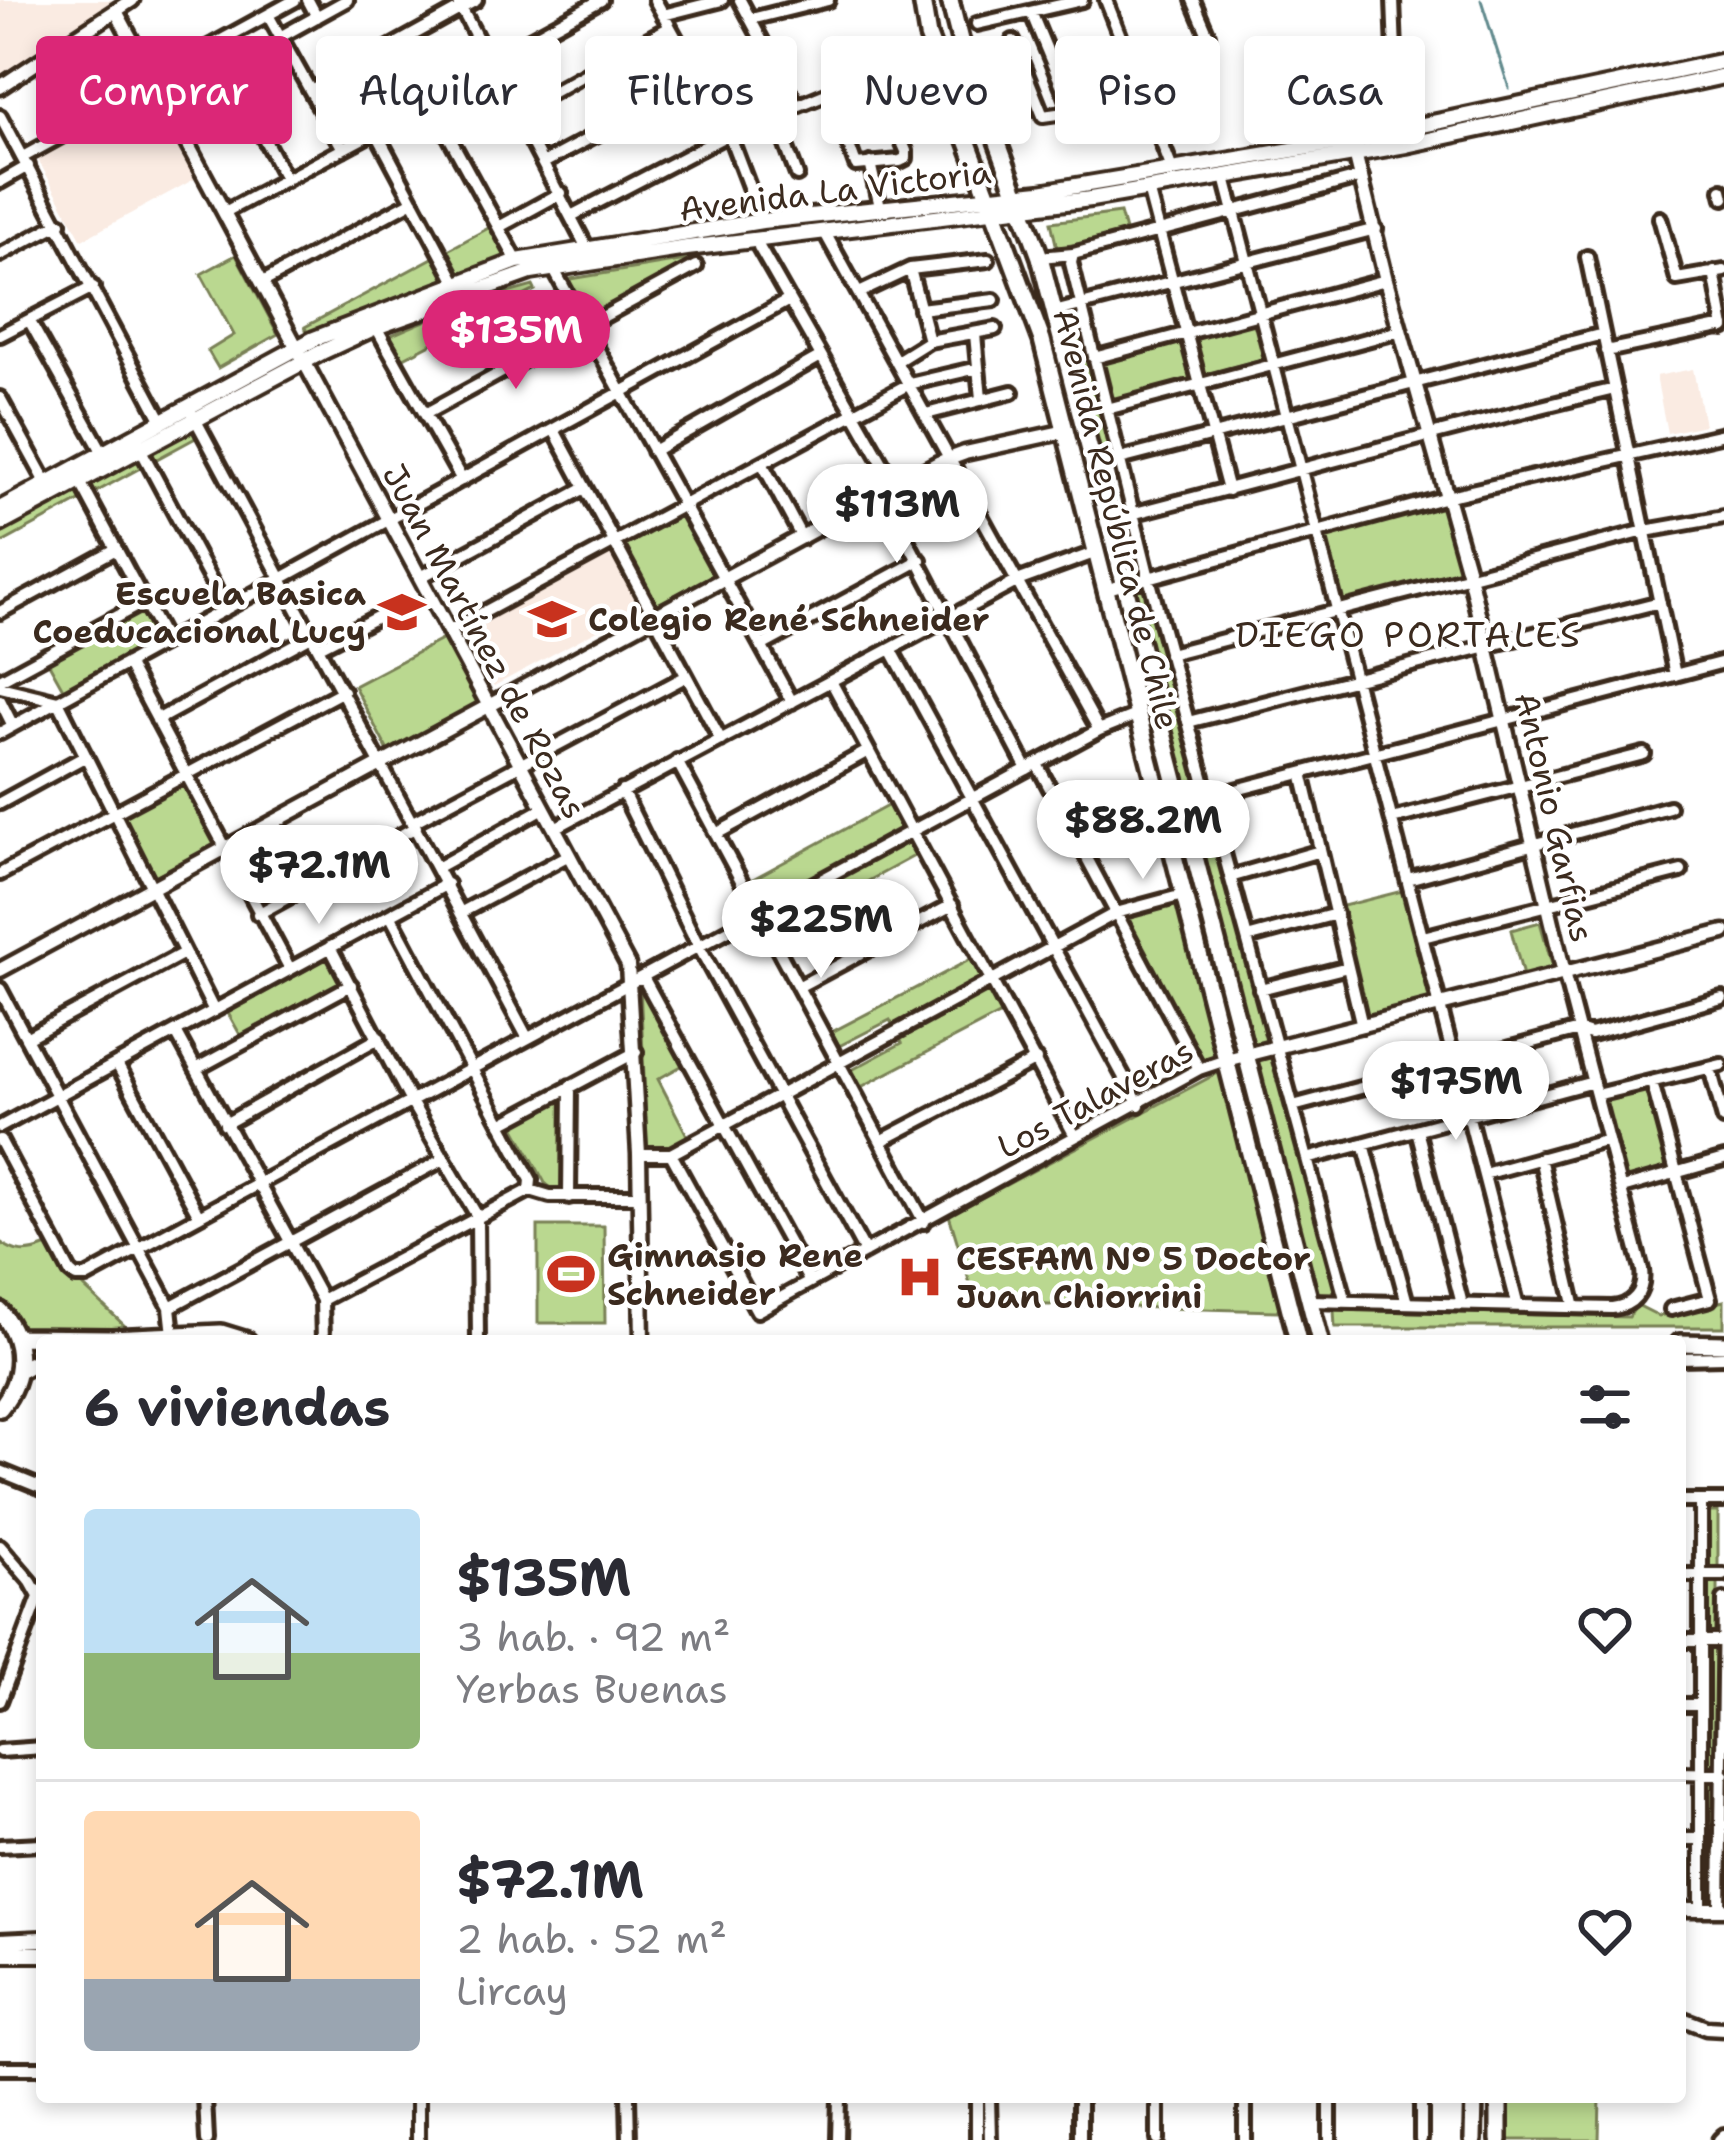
<!DOCTYPE html>
<html lang="es">
<meta charset="utf-8">
<style>
:root{--surface:#fff;--page:#f2f2f3;--text:#2b2b33;--muted:#7c7c81;--line:#e1e1e2;--accent:#db2777}
body{margin:0;font-family:"Shantell Sans",sans-serif;background:var(--page);color:var(--text);height:100vh;display:flex;flex-direction:column;font-size:45px;white-space:nowrap}
*{box-sizing:border-box;margin:0}
p{font-size:39px;color:var(--muted)}
.icon{flex:none;width:66px;height:66px;fill:none;stroke:currentColor;stroke-width:2;stroke-linecap:round;stroke-linejoin:round}
.map{position:relative;flex:1;overflow:hidden}
.panel{position:absolute;left:36px;top:1335px;width:1650px;height:768px;display:flex;flex-direction:column;background:var(--surface);border-radius:12px;box-shadow:0 6px 18px #0003}
.panel>*{flex:none}
.banner{position:absolute;left:36px;top:36px;width:1653px;height:108px;display:flex;gap:24px}
.price{position:absolute;translate:-50% -102px;padding:0 27px;border-radius:42px;background:#fff;color:#222;font-size:39px;line-height:78px;filter:drop-shadow(0 3px 6px #0008)}
.price::after{content:'';position:absolute;left:50%;top:72px;width:36px;height:27px;margin-left:-18px;background:inherit;clip-path:polygon(0 0,100% 0,50% 100%)}
.price.selected{background:var(--accent);color:#fff}
ul{padding:0;list-style:none}
li{display:flex;align-items:center;gap:36px;height:300px;padding:0 48px}
li+li{border-top:3px solid var(--line)}
li span{display:grid;place-items:center;flex:none;width:336px;height:240px;border-radius:12px;color:#555}
li>.icon{margin-inline-start:auto}
span .icon{width:144px;height:144px;fill:#fffc;stroke-width:1}
li b{font-size:51px}
h2{display:flex;justify-content:space-between;align-items:center;height:144px;padding:0 48px;font-size:51px}
.pill{padding:0 42px;border-radius:12px;background:var(--surface);box-shadow:0 6px 18px #0003;font-size:42px;line-height:108px}
.pill.selected{background:var(--accent);color:#fff}
.map>svg:first-child{display:block}
.built{fill:#faebe2}
.green{fill:#bad890;stroke:#7a8157;stroke-width:3}
.lines{fill:none;stroke-linecap:round;stroke-linejoin:round}
.stream{stroke:#628b8e;stroke-width:3}
.minor-casing{stroke:#3b2a1e;stroke-width:20}
.tertiary-casing{stroke:#3b2a1e;stroke-width:21}
.secondary-casing{stroke:#3b2a1e;stroke-width:22}
.primary-casing{stroke:#3b2a1e;stroke-width:24}
.minor{stroke:#fff;stroke-width:10}
.tertiary{stroke:#fff;stroke-width:12}
.secondary{stroke:#fff;stroke-width:14}
.primary{stroke:#fff;stroke-width:15}
.labels{text-anchor:middle;stroke-width:9;stroke-linejoin:round;paint-order:stroke}
.street-label{font-size:33px;fill:#3b2a1e;stroke:#fff}
.poi-label{font-size:33px;font-weight:bold;fill:#3b2a1e;stroke:#fff;text-anchor:start}
.neighbourhood-label{font-size:36px;letter-spacing:3px;fill:#3b2a1e;stroke:#fff}
</style>
<div class="map">
<svg width="1724" height="2140" viewBox="0 0 1724 2140">
<rect width="100%" height="100%" fill="#fff"/>
<filter id="ink" filterUnits="userSpaceOnUse"><feTurbulence type="fractalNoise" baseFrequency=".00833" numOctaves="2"/><feDisplacementMap in="SourceGraphic" scale="24" xChannelSelector="R" yChannelSelector="G"/><feConvolveMatrix kernelMatrix="1 2 1 2 8 2 1 2 1" color-interpolation-filters="sRGB"/></filter>
<g filter="url(#ink)">
<path class="built" d="M0 0H115L0 76Z
M155 89 202 175 82 240 35 154Z
M1693 369 1704 425 1667 433 1656 376Z
M610 553 640 607 494 686 465 632Z"/>
<path class="green" d="M1120 213 1126 234 1057 248 1051 222Z
M494 225 510 255 458 274 446 251Z
M236 255 278 334 218 368 208 351 234 335 201 274Z
M438 255 450 277 309 337 305 327Z
M692 259 587 322 565 280Z
M533 286 535 290 400 360 387 337 457 307Z
M1079 313 1114 456 1097 461 1060 319Z
M1253 317 1266 358 1104 402 1094 359Z
M188 407 203 434 0 544V509Z
M1445 501 1466 575 1338 611 1318 534Z
M683 512 716 573 654 606 621 545Z
M1146 585 1204 794 1186 796 1131 589Z
M147 603 165 636 65 692 46 658Z
M445 638 479 703 388 751 354 686Z
M186 783 218 844 155 876 123 816Z
M1205 801 1270 1044 1253 1046 1190 806Z
M891 804 918 854 778 930 751 880Z
M1406 890 1435 1000 1365 1016 1339 907Z
M1179 903 1219 1057 1200 1064 1121 918Z
M1540 922 1553 968 1523 976 1511 930Z
M333 955 347 984 242 1038 228 1013Z
M977 956 1006 1011 859 1088 850 1071 902 1043 890 1020 839 1046 832 1032Z
M640 984H644L685 1064 658 1079 689 1139 672 1148 647 1147Z
M1273 1054 1339 1298 1315 1297 1254 1058Z
M1220 1072 1282 1302 1277 1311 976 1303 949 1215Z
M1652 1082 1674 1169 1619 1184 1596 1095Z
M562 1097 565 1192 553 1190 545 1183 514 1126Z
M538 1226H604L605 1323H538Z
M54 1234 84 1287 127 1328 24 1329 0 1300V1242C16 1254 27 1254 45 1247Z
M1724 1301V1327H1335L1334 1310 1629 1317 1637 1305 1659 1316Z
M1709 1512H1718V1895H1708Z
M1509 2097H1600L1599 2140H1509Z"/>
<g class="lines">
<path class="stream" d="M1481 0 1509 88"/>
<defs>
<path id="minor" d="M308 0 317 17
M457 0 589 252
M655 0 729 134 762 221
M740 0 797 106
M1106 0 1172 169
M1193 0 1208 35
M1393 0 1398 131
M268 15 343 149
M663 15 722 0
M751 19 828 0
M977 24 1082 0
M280 37 347 0
M1013 41 1043 116 1064 113 1069 103 1031 12
M214 44 286 180
M490 61 601 0
M152 78 295 0
M311 91 476 0
M830 93 856 165 900 161 906 158V151L873 75
M430 102 517 261
M517 112 670 27
M0 116 162 421
M775 116 797 175
M376 132 457 284
M23 157 156 84
M545 162 699 80
M870 163 881 211
M1225 177 1517 1303
M0 182 28 166
M1148 189 1228 490
M1722 190 1724 198
M225 212 494 68
M573 215 729 134 933 50
M1660 218 1677 279 1724 271
M499 227 561 193
M824 231 1099 730
M759 239V247L896 487
M1073 254 1071 263 1149 578 1346 1302
M0 255 60 223
M1040 257 1073 254 1362 177
M1587 257 1675 675
M553 268 792 702
M1714 272 1724 328
M263 282 413 201
M859 293 910 269
M920 309 994 300
M1054 312 1376 229
M29 320 103 453
M376 327 462 480
M975 334 981 399
M0 335 93 287
M929 341 995 329
M1606 351 1724 326
M1094 358 1386 280
M897 361 929 341 910 269 988 260
M0 398 47 484
M1107 409 1400 331
M425 414 696 266
M926 414 1012 392
M193 415 527 1037
M554 430 721 740
M141 450 226 609
M653 451 821 356
M762 463 802 538
M1093 466 1603 334
M77 476 166 642
M883 494 1027 769
M1108 520C1277 477 1445 429 1615 389
M421 577 585 488
M1104 590 1458 494 1724 434
M0 612 116 549
M449 631 909 384 978 368
M761 646 920 560
M319 647 381 615
M891 649 1139 1105
M1169 654 1645 531 1724 517
M127 663 290 969
M0 680 144 602
M831 681 1075 1136
M0 687 58 701 214 1011
M0 700 13 726
M157 720 313 635
M1188 722 1660 602
M0 733 789 300
M677 761 924 1222
M1037 764 1199 1069
M1302 773 1362 1026
M622 791 698 945 865 1252
M0 803 86 756
M1160 810 1724 662
M1392 819 1644 754
M413 822 685 677
M555 828 1020 580 1094 553
M716 834 868 751
M438 867 544 808
M0 874 343 691
M1230 877 1320 851
M1408 879 1669 807
M462 912 569 855
M258 914 416 827
M390 915 531 1180 530 1190
M1423 937 1681 871
M1247 938 1336 914
M330 947 410 1100 477 1216 478 1341
M643 977 810 1282
M798 987 952 905
M0 989 170 1307 173 1335
M1260 989 1348 967
M176 1032 322 1300 323 1341
M26 1038 184 953
M117 1064 199 1216
M1710 1068 1724 1119
M196 1069 351 985
M1652 1082 1710 1299 1671 1309
M1596 1095 1721 1065
M1293 1106 1579 1030 1591 1034 1722 998
M225 1124 379 1038
M501 1124 636 1052
M0 1127 447 884
M1417 1130 1462 1304
M0 1140 70 1272 76 1277H86L1099 730 1136 715
M881 1141 1036 1060
M1364 1144 1407 1303
M639 1154H671L1116 913 1183 895
M671 1154 757 1311 1199 1069 1226 1060
M1540 1158 1574 1304
M1307 1159 1593 1082
M1484 1174 1608 1140
M1622 1188 1724 1159
M569 1197 570 1086
M322 1300 530 1190 550 1196H639
M1311 1301 1612 1308C1633 1306 1645 1292 1642 1270L1564 973
M170 1307 444 1159
M1680 1358 1724 1357
M0 1471 42 1488
M1680 1501H1724
M0 1546 31 1582 41 1600
M1680 1575H1724
M1680 1641H1724
M0 1701 42 1589
M1680 1705H1700
M0 1751 42 1748
M1680 1773 1724 1774
M1680 1839H1700
M0 1846 42 1844
M1701 1909V1501
M1720 1909 1724 1600
M0 2068H42
M205 2097 207 2140
M418 2097V2140
M628 2097 629 2140
M989 2097 990 2140
M1330 2097V2140
M838 2140 839 2097
M977 2140V2097
M1080 2140V2097
M1158 2140V2097
M1245 2140V2097
M1421 2140V2097
M1719 2140 1724 2135"/>
<path id="tertiary" d="M116 11 628 965 639 1154 642 1341
M0 87 132 0
M1354 149 1386 280 1469 575 1564 973
M0 970 938 463 965 453 1066 431
M1226 1060 1724 932
M1680 1909H1724
M1680 2018 1706 2028 1724 2029"/>
<path id="secondary" d="M0 509 314 339 517 261 762 221 1040 192 1352 140 1724 61
M0 524 322 352 376 327 531 272 687 248 1091 199 1406 145 1724 76
M0 1941 42 1939
M0 1954H42"/>
<path id="primary" d="M922 0 928 36 1042 340 1298 1341
M950 0 960 40 1040 257 1320 1341
M0 1311C25 1341 25 1377 0 1408
M16 1337 111 1338 221 1333 247 1341
M1680 1343 1724 1344
M19 1371 42 1358
M1473 2140 1474 2097
M1499 2140V2097"/>
</defs>
<use href="#minor" class="minor-casing"/>
<use href="#tertiary" class="tertiary-casing"/>
<use href="#secondary" class="secondary-casing"/>
<use href="#primary" class="primary-casing"/>
<use href="#minor" class="minor"/>
<use href="#tertiary" class="tertiary"/>
<use href="#secondary" class="secondary"/>
<use href="#primary" class="primary"/>
</g>
</g>
<defs>
<symbol id="school-bare" viewBox="-9 -9 18 18"><path d="M0-5L7-2L0 1L-7-2ZM-4 1L0 2.5L4 1V4Q0 6-4 4Z" fill="#c8321e" stroke="#fff" stroke-width="2.5" paint-order="stroke"/></symbol>
<symbol id="stadium-bare" viewBox="-9 -9 18 18"><path d="M0-5a6.5 5 0 1 0 0 10a6.5 5 0 1 0 0-10ZM-3.5-1.8h7v3.6h-7Z" fill="#c8321e" stroke="#fff" stroke-width="2.5" paint-order="stroke"/></symbol>
<symbol id="hospital-bare" viewBox="-9 -9 18 18"><path d="M-5-5h3v3.5h4V-5h3V5h-3V1.5h-4V5h-3Z" fill="#c8321e" stroke="#fff" stroke-width="2.5" paint-order="stroke"/></symbol>
</defs>
<g fill-rule="evenodd">
<use href="#school-bare" x="369" y="579" width="66" height="66"/>
<use href="#school-bare" x="519" y="586" width="66" height="66"/>
<use href="#stadium-bare" x="538" y="1241" width="66" height="66"/>
<use href="#hospital-bare" x="887" y="1244" width="66" height="66"/>
</g>
<g class="labels">
<g class="street-label">
<text transform="translate(835 190) rotate(-7)" y="12">Avenida La Victoria</text>
<text transform="translate(1117 519) rotate(76)" y="12">Avenida República de Chile</text>
<text transform="translate(485 641) rotate(62)" y="12">Juan Martínez de Rozas</text>
<text transform="translate(1555 817) rotate(77)" y="12">Antonio Garfias</text>
<text transform="translate(1095 1098) rotate(-28)" y="12">Los Talaveras</text>
</g>
<g class="poi-label">
<text x="366" y="605" text-anchor="end">Escuela Basica<tspan x="366" dy="38">Coeducacional Lucy</tspan></text>
<text x="588" y="631">Colegio René Schneider</text>
<text x="607" y="1267">Gimnasio Rene<tspan x="607" dy="38">Schneider</tspan></text>
<text x="956" y="1270">CESFAM N° 5 Doctor<tspan x="956" dy="38">Juan Chiorrini</tspan></text>
</g>
<g class="neighbourhood-label">
<text x="1409" y="647">DIEGO PORTALES</text>
</g>
</g>
</svg>
<b class="price selected" style="left:516px;top:392px">$135M</b>
<b class="price" style="left:897px;top:566px">$113M</b>
<b class="price" style="left:1143px;top:882px">$88.2M</b>
<b class="price" style="left:319px;top:927px">$72.1M</b>
<b class="price" style="left:821px;top:981px">$225M</b>
<b class="price" style="left:1456px;top:1143px">$175M</b>
<div class="banner">
<a class="pill selected">Comprar</a>
<a class="pill">Alquilar</a>
<a class="pill">Filtros</a>
<a class="pill">Nuevo</a>
<a class="pill">Piso</a>
<a class="pill">Casa</a>
</div>
<section class="panel">
<h2>6 viviendas<svg class="icon" aria-label="filters" viewBox="0 0 24 24"><path d="M4 7h16M4 17h16"/><circle cx="9" cy="7" r="2"/><circle cx="15" cy="17" r="2"/></svg></h2>
<ul>
<li><span style="background:linear-gradient(#bfe0f5 60%,#8fb573 0)"><svg class="icon" aria-label="home" viewBox="0 0 24 24"><path d="M3 11l9-7 9 7M6 9v11h12V9"/></svg></span><div><b>$135M</b><p>3 hab. · 92 m²</p><p>Yerbas Buenas</p></div><svg class="icon" aria-label="heart" viewBox="0 0 24 24"><path d="M12 20l-8-8c-3-5 5-10 8-4 3-6 11-1 8 4z"/></svg></li>
<li><span style="background:linear-gradient(#ffd9b3 70%,#9aa5b1 0)"><svg class="icon" aria-label="home" viewBox="0 0 24 24"><path d="M3 11l9-7 9 7M6 9v11h12V9"/></svg></span><div><b>$72.1M</b><p>2 hab. · 52 m²</p><p>Lircay</p></div><svg class="icon" aria-label="heart" viewBox="0 0 24 24"><path d="M12 20l-8-8c-3-5 5-10 8-4 3-6 11-1 8 4z"/></svg></li>
</ul>
</section>
</div>
